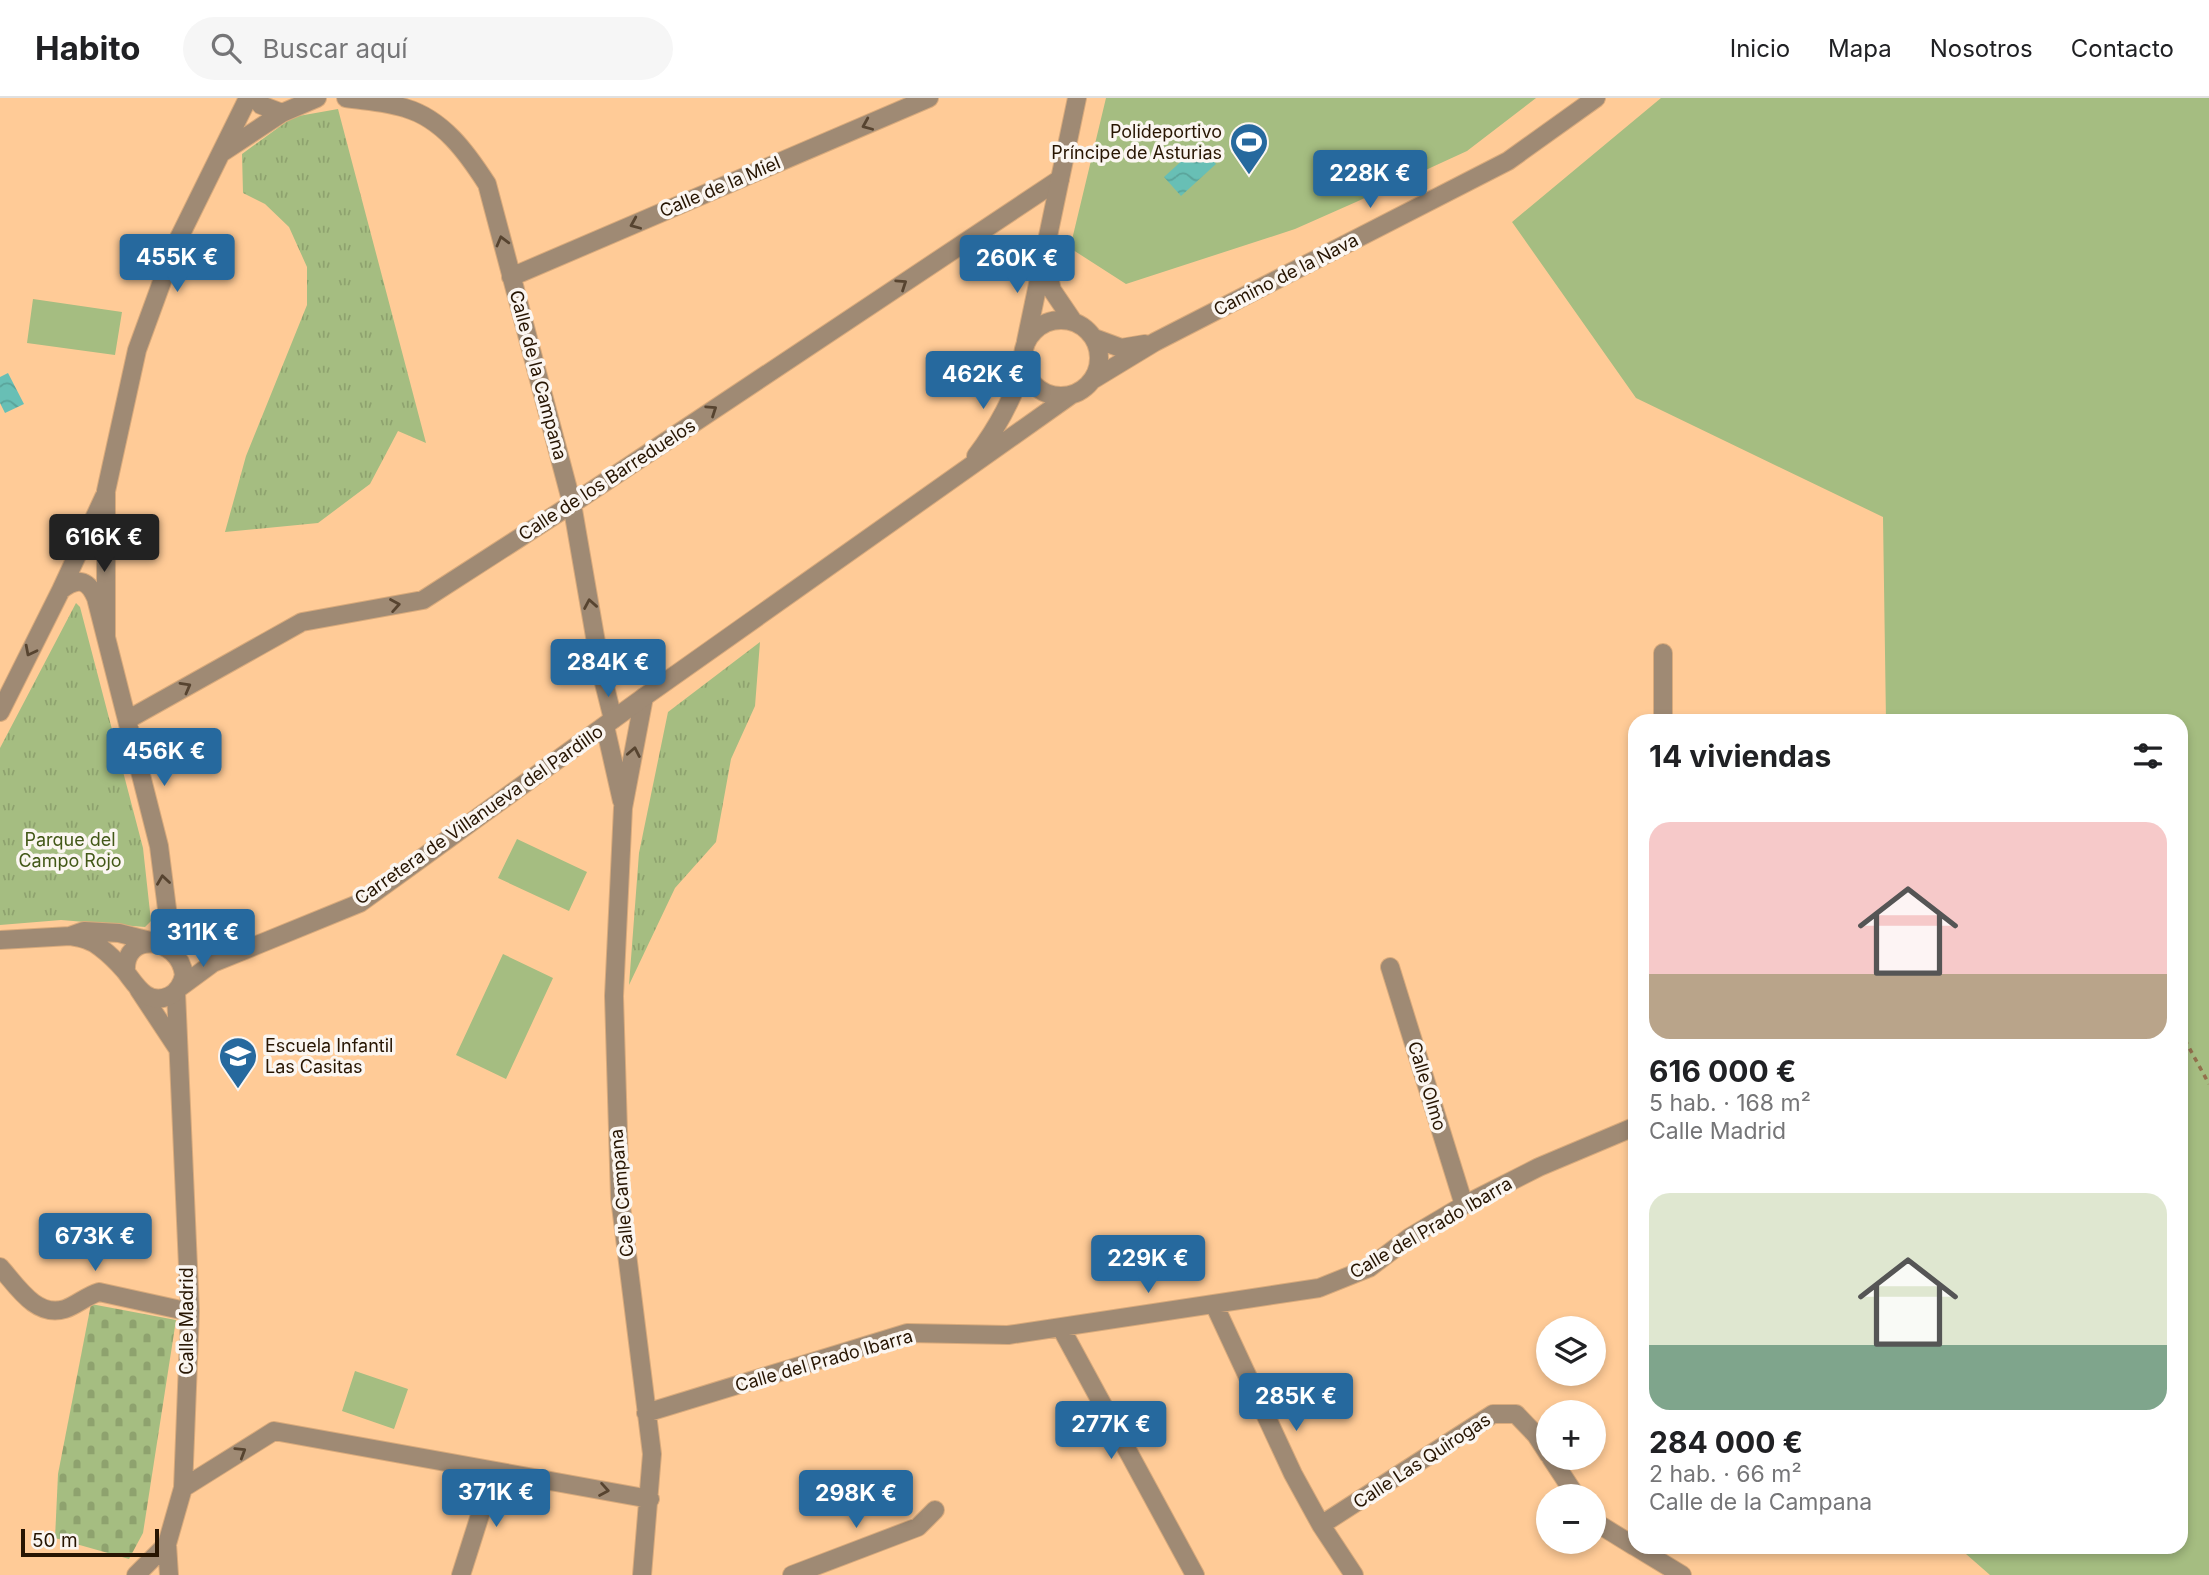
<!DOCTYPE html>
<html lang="es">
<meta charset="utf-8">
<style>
:root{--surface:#fff;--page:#f6f6f6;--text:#202124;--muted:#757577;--line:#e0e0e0;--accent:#26699e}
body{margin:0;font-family:Inter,sans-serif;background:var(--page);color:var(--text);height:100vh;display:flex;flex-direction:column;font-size:26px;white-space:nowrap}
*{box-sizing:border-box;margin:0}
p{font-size:23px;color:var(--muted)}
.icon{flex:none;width:38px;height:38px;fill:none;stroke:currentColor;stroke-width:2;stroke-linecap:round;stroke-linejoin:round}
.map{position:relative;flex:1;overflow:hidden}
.details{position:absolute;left:1628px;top:616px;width:560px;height:840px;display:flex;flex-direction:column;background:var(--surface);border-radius:21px;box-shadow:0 4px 10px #0003}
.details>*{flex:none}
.tools{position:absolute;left:1536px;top:1218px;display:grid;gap:14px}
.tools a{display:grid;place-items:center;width:70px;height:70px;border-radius:50%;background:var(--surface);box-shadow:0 4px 10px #0003;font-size:35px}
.scale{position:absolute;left:21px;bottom:18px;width:138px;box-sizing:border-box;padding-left:7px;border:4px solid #271502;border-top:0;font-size:19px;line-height:24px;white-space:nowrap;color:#271502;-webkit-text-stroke:5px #fbf6f1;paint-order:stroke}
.price{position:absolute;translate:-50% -60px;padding:0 16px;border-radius:7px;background:var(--accent);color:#fff;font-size:23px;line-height:46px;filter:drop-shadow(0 2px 4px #0008)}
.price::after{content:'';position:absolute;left:50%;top:42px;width:21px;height:16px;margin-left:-10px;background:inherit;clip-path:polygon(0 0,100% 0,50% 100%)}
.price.current{background:#222;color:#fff}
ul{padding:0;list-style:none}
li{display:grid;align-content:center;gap:14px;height:371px;padding:0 21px}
li span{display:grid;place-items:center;height:217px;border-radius:21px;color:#555}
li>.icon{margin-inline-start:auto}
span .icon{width:126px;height:126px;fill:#fffc;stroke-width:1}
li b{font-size:30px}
h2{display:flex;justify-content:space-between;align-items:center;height:84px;padding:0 21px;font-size:30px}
header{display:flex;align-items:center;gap:42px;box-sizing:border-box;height:98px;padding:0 35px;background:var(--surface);border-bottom:2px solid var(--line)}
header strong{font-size:33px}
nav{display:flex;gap:38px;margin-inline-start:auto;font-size:24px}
.search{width:490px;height:63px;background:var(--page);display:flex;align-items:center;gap:18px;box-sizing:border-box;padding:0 24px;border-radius:38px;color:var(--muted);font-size:26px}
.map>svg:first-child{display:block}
.grass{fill:#a5bd81}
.cemetery{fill:url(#cemetery-stones)}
.park{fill:url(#park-tufts)}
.water{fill:url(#water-waves)}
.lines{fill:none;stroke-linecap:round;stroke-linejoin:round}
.minor-casing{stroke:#d8aa7c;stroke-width:20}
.tertiary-casing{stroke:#d8aa7c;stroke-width:20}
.path{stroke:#93704d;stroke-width:3.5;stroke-dasharray:5 5;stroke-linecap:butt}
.minor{stroke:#9f8a74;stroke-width:18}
.tertiary{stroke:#9f8a74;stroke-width:18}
.oneway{stroke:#574430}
.labels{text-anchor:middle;stroke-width:7;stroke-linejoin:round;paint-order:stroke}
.poi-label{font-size:18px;fill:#271502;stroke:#fbf6f1;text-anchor:end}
.street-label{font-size:18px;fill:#271502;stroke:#fbf6f1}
.park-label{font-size:18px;fill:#435818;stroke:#fbf6f1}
</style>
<header>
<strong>Habito</strong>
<div class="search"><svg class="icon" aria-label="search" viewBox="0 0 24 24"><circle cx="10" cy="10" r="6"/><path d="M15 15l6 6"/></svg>Buscar aquí</div>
<nav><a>Inicio</a><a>Mapa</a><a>Nosotros</a><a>Contacto</a></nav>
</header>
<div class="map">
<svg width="2209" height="1477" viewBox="0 0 2209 1477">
<defs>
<pattern id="cemetery-stones" width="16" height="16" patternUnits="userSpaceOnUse" patternTransform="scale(1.75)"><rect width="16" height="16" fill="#a5bd81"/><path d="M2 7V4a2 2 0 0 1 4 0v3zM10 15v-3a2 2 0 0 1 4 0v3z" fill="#8ea26e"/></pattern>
<pattern id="park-tufts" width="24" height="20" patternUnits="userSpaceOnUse" patternTransform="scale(1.75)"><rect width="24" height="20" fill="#a5bd81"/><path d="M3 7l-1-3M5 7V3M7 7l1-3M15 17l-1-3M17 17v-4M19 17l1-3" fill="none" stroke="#8ea26e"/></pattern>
<pattern id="water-waves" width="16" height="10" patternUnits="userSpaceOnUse" patternTransform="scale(1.75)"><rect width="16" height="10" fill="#68bfb5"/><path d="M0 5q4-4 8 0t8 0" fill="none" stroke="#5aa39a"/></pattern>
</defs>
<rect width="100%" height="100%" fill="#ffcb97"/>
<path class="grass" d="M1106 0H1536L1467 53 1356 104 1295 131 1126 186 1070 150Z
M1661 0H2209V1477H1990L1958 1449H2180V623H1886L1883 419 1636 300 1512 124Z
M33 201 122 214 115 257 27 245Z
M517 741 587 774 569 813 498 780Z
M503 856 553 880 506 981 456 957Z
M355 1273 408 1291 394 1331 342 1313Z"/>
<path class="cemetery" d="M91 1206 176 1222 143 1435 129 1461 55 1440 58 1376Z"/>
<path class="park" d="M338 11 426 345 398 333 370 386 318 425 225 434 246 358 307 207V169L289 129 265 106 243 95 242 56 293 19Z
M76 505 80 509 143 750 151 823 145 829 61 822 0 827V650Z
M760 544 755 608 731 661 716 744 675 790 629 887 639 755 668 614Z"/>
<path class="water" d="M1199 47 1216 66 1181 98 1164 79Z
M8 275 24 306 5 315 0 305V279Z"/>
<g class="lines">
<defs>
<path id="minor" d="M256 0 261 7 282 15
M346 0C366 3 387 4 405 10 443 21 467 55 487 86L572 406 601 573 613 621
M223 54 282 15 317 0
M511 179 929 0
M61 492C77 480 87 480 96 500L159 748 167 811 168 850
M106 538V393L137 252 175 148 248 0
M1663 555V623
M0 614 61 492 104 399
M127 622 302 524 423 502 572 406 1060 81
M605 628 622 703
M1390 869 1464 1107
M139 892 178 951
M0 1169C17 1188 36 1220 65 1211 77 1207 86 1198 99 1194L190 1214
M1214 1206 1293 1376 1321 1427 1354 1477
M1061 1230 1195 1477
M646 1315 907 1235 1008 1237 1319 1190 1369 1170 1410 1139 1464 1107 1539 1069 1634 1029
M1551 1360 1576 1398
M183 1390 274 1333 650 1401
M1594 1421 1600 1427 1634 1448
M1321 1427 1493 1316H1516L1536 1337 1549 1357
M167 1446 169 1477
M1636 1449 1682 1477
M136 1477 167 1446 183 1390 190 1214 176 894
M461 1477 494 1373
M642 1477 652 1356 620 1100 614 898 623 710 644 599
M792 1477 918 1429 935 1412"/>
<path id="tertiary" d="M1046 167 1052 192 1073 223
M1023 260a38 38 0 1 1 76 0a38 38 0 1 1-76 0Z
M1094 240 1121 250 1145 246
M1026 243 1077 0
M1094 281 1155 244 1508 63 1596 0
M976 358C997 330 1013 302 1023 268
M70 838C81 840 92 842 101 850 109 856 118 865 125 873 136 887 147 908 169 898 178 894 182 886 184 877 179 838 123 833 126 874
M0 842 70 838 84 833 119 835 154 844
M179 890 213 865 360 805 644 599 1071 297"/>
</defs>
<use href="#minor" class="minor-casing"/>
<use href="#tertiary" class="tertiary-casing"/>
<path class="path" d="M2180 933 2209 986"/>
<use href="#minor" class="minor"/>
<use href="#tertiary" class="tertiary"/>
</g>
<defs><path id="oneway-chevron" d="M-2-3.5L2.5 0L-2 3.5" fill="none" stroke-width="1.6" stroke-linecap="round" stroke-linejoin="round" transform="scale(1.75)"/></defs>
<g class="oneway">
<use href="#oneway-chevron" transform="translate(867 27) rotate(157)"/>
<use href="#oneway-chevron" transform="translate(635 126) rotate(157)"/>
<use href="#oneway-chevron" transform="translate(502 143) rotate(-105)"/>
<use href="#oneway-chevron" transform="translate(902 186) rotate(-34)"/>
<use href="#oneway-chevron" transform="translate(712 312) rotate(-34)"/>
<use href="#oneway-chevron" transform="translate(590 506) rotate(-100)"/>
<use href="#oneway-chevron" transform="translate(395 507) rotate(-10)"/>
<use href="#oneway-chevron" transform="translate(30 553) rotate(117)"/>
<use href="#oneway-chevron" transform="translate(186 589) rotate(-29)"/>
<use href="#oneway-chevron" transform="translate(634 654) rotate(-79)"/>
<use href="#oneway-chevron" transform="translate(163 782) rotate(-98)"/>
<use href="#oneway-chevron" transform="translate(241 1354) rotate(-32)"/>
<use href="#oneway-chevron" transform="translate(604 1392) rotate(10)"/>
</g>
<defs>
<symbol id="stadium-pin" viewBox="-11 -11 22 30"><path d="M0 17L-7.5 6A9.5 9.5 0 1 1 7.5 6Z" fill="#26699e" stroke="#fbf6f1"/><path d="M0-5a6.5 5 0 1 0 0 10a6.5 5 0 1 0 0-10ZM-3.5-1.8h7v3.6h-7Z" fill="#fff"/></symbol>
<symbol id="school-pin" viewBox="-11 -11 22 30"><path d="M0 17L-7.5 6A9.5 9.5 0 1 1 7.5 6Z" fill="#26699e" stroke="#fbf6f1"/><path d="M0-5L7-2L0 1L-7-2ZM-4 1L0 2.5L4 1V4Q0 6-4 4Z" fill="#fff"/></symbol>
</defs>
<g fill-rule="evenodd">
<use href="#stadium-pin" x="1227" y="22" width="44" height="60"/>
<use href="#school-pin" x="216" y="936" width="44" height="60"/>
</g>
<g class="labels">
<g class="poi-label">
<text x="1222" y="40">Polideportivo<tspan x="1222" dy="21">Príncipe de Asturias</tspan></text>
<text x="265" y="954" text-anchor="start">Escuela Infantil<tspan x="265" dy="21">Las Casitas</tspan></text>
</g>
<g class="street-label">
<text transform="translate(720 89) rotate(-23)" y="6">Calle de la Miel</text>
<text transform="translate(1286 177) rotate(-27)" y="6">Camino de la Nava</text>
<text transform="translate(538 277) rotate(75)" y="6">Calle de la Campana</text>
<text transform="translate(607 382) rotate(-33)" y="6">Calle de los Barreduelos</text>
<text transform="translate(479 717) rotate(-35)" y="6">Carretera de Villanueva del Pardillo</text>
<text transform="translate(1427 988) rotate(73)" y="6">Calle Olmo</text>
<text transform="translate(622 1095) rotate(-95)" y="6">Calle Campana</text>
<text transform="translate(1431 1130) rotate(-30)" y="6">Calle del Prado Ibarra</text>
<text transform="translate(187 1223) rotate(-90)" y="6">Calle Madrid</text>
<text transform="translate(824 1263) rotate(-16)" y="6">Calle del Prado Ibarra</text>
<text transform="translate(1422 1363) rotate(-33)" y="6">Calle Las Quirogas</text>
</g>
<g class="park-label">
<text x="70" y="748">Parque del<tspan x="70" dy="21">Campo Rojo</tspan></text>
</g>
</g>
</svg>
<div class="tools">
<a><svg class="icon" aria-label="layers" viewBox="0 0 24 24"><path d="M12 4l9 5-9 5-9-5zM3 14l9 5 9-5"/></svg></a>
<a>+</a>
<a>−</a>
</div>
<div class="scale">50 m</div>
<b class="price" style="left:1370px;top:112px">228K €</b>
<b class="price" style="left:177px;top:196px">455K €</b>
<b class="price" style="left:1017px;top:197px">260K €</b>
<b class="price" style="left:983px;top:313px">462K €</b>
<b class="price current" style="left:104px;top:476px">616K €</b>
<b class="price" style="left:608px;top:601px">284K €</b>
<b class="price" style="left:164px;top:690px">456K €</b>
<b class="price" style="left:203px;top:871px">311K €</b>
<b class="price" style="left:95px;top:1175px">673K €</b>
<b class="price" style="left:1148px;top:1197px">229K €</b>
<b class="price" style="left:1296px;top:1335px">285K €</b>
<b class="price" style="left:1111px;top:1363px">277K €</b>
<b class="price" style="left:496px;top:1431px">371K €</b>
<b class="price" style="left:856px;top:1432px">298K €</b>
<section class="details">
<h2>14 viviendas<svg class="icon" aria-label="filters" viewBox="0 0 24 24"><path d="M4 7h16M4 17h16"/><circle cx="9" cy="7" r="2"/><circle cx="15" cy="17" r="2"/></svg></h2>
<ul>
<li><span style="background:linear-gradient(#f6c9c9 70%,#b9a48a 0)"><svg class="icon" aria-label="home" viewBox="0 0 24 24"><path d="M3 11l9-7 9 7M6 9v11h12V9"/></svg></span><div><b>616 000 €</b><p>5 hab. · 168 m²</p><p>Calle Madrid</p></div></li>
<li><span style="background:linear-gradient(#dfe7d0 70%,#7fa58c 0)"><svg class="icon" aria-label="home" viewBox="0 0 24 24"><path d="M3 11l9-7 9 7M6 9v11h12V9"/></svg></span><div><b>284 000 €</b><p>2 hab. · 66 m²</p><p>Calle de la Campana</p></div></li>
</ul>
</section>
</div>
